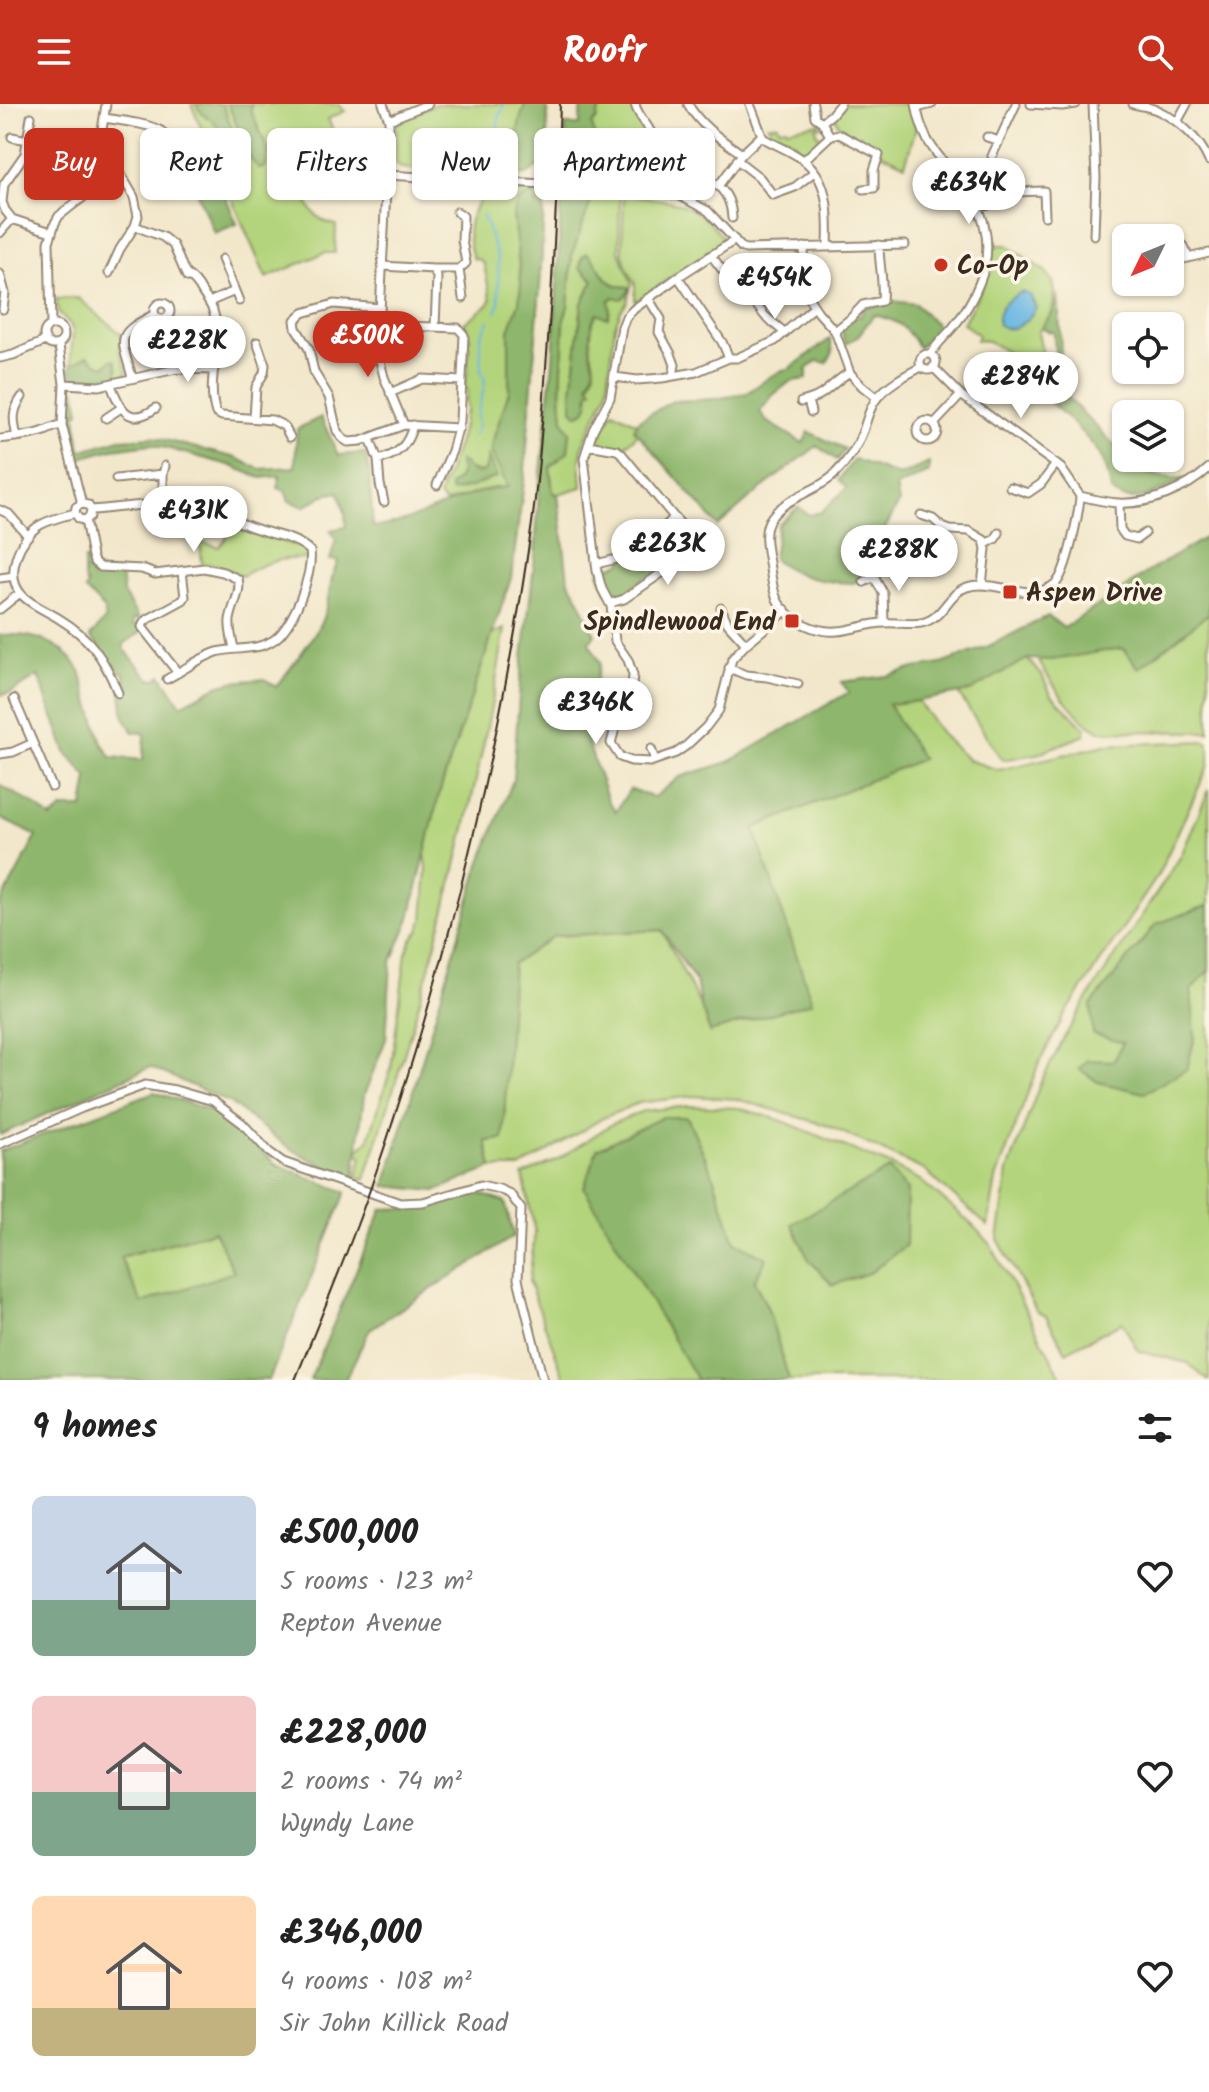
<!DOCTYPE html>
<meta charset="utf-8">
<style>
:root{--surface:#fff;--page:#f2f2f2;--text:#222;--muted:#767676;--accent:#c8321e}
body{margin:0;font-family:Kalam,sans-serif;background:var(--page);color:var(--text);height:100vh;display:flex;flex-direction:column;font-size:30px;white-space:nowrap}
*{box-sizing:border-box;margin:0}
p{font-size:26px;color:var(--muted)}
.icon{flex:none;width:44px;height:44px;fill:none;stroke:currentColor;stroke-width:2;stroke-linecap:round;stroke-linejoin:round}
.map{position:relative;height:1276px;overflow:hidden}
.panel{display:flex;flex-direction:column;background:var(--surface);flex:1}
.panel>*{flex:none}
.banner{position:absolute;left:24px;top:24px;width:800px;height:72px;display:flex;gap:16px}
.needle{width:52px;rotate:227deg}
.buttons{position:absolute;left:1112px;top:120px;display:grid;gap:16px}
.buttons a{display:grid;place-items:center;width:72px;height:72px;border-radius:12px;background:var(--surface);box-shadow:0 2px 6px #0004;font-size:40px}
.price{position:absolute;translate:-50% -68px;padding:0 18px;border-radius:28px;background:#fff;color:#222;font-size:26px;line-height:52px;filter:drop-shadow(0 2px 4px #0008)}
.price::after{content:'';position:absolute;left:50%;top:48px;width:24px;height:18px;margin-left:-12px;background:inherit;clip-path:polygon(0 0,100% 0,50% 100%)}
.price.on{background:var(--accent);color:#fff}
ul{padding:0;list-style:none}
li{display:flex;align-items:center;gap:24px;height:200px;padding:0 32px}
li span{display:grid;place-items:center;flex:none;width:224px;height:160px;border-radius:12px;color:#555}
li>.icon{margin-inline-start:auto}
span .icon{width:96px;height:96px;fill:#fffc;stroke-width:1}
li b{font-size:34px}
h2{display:flex;justify-content:space-between;align-items:center;height:96px;padding:0 32px;font-size:34px}
.pill{padding:0 28px;border-radius:12px;background:var(--surface);box-shadow:0 2px 6px #0004;font-size:28px;line-height:72px}
.pill.on{background:var(--accent);color:#fff}
header{display:flex;justify-content:space-between;align-items:center;height:104px;padding:0 32px;background:var(--accent);color:#fff;font-size:36px;font-weight:700}
.map>svg:first-child{display:block}
.green{fill:#b3d47c;stroke:#777f4d;stroke-width:2;fill-rule:evenodd}
.forest{fill:#8eb66c;stroke:#647045;stroke-width:2;fill-rule:evenodd}
.water{fill:#67b6e2;stroke:#517080;stroke-width:2}
.lines{fill:none;stroke-linecap:round;stroke-linejoin:round}
.stream{stroke:#67b6e2;stroke-width:2}
.minor-casing{stroke:#968874;stroke-width:11}
.minor{stroke:#fff;stroke-width:7}
.rail{stroke:#3b2a1e;stroke-width:2}
.minor-bridge-casing{stroke:#968874;stroke-width:11;stroke-linecap:butt}
.minor-bridge{stroke:#fff;stroke-width:7}
.poi-dot{fill:#c8321e;stroke:#fcf5e5;stroke-width:3}
.labels{text-anchor:middle;stroke-width:7;stroke-linejoin:round;paint-order:stroke}
.poi-label{font-size:26px;font-weight:bold;fill:#3b2a1e;stroke:#fcf5e5;text-anchor:start}
</style>
<header><svg class="icon" aria-label="menu" viewBox="0 0 24 24"><path d="M4 6h16M4 12h16M4 18h16"/></svg>Roofr<svg class="icon" aria-label="search" viewBox="0 0 24 24"><circle cx="10" cy="10" r="6"/><path d="M15 15l6 6"/></svg></header>
<div class="map">
<svg width="1209" height="1276" viewBox="0 0 1209 1276">
<rect width="100%" height="100%" fill="#fcf5e5"/>
<filter id="ink" filterUnits="userSpaceOnUse"><feTurbulence type="fractalNoise" baseFrequency=".0125" numOctaves="2"/><feDisplacementMap in="SourceGraphic" scale="16" xChannelSelector="R" yChannelSelector="G"/><feConvolveMatrix kernelMatrix="1 2 1 2 8 2 1 2 1" color-interpolation-filters="sRGB"/></filter>
<filter id="wash" filterUnits="userSpaceOnUse"><feTurbulence type="fractalNoise" baseFrequency=".006" numOctaves="4" result="noise"/><feDisplacementMap in="SourceGraphic" scale="32" xChannelSelector="R" yChannelSelector="G"/><feGaussianBlur stdDeviation="1.8" result="paint"/><feColorMatrix in="noise" values="0 0 0 0 0 0 0 0 0 0 0 0 0 0 0 0 0 1.4 0 .05"/><feComposite in="paint" operator="in"/></filter>
<g filter="url(#wash)">
<rect width="100%" height="100%" fill="#f2e7cb"/>
<path class="green" d="M191 0H340L343 6 345 7 328 15 335 31 287 53 290 60 287 61 289 66H292C303 88 309 117 336 121L335 149H324L266 174Z
M436 0H548L546 60C535 63 528 70 518 74L401 64 395 58 397 19 401 17V14Z
M581 0H635C638 18 648 31 652 49L650 51V63L657 84 574 76 570 65 564 61 566 21H580Z
M845 0H912L916 24 905 61 876 47 873 42 840 24 836 15H832Z
M819 19 821 22 816 23 818 32H823L824 35 806 49 794 43 796 39 785 33 782 36 772 29 768 21 778 20 779 24 786 23 787 25Z
M490 84 540 87 542 90 536 99 544 101 540 182 528 323 509 383 493 384 445 399 439 393 442 384 440 381H443C450 361 464 331 464 310H466V299L464 297 466 296 467 285H465V272L467 271 469 242H467L468 235H470L464 219 489 200 491 196 484 161 480 156 473 154C463 124 469 107 490 84Z
M571 88 620 90 619 147 632 179 627 198 621 206 615 222 607 289 583 340 580 358 582 383 558 390 553 389 550 362 568 347 570 328 563 316 561 292 564 215 568 202 572 151 590 97H585ZM586 170 605 175 623 184H628L629 187 613 193 608 197 609 212 597 209C590 221 589 240 592 254 593 259 595 261 595 266 592 282 583 293 572 305V288L582 199 594 176Z
M624 88C640 93 653 94 669 97 694 102 710 118 726 137L635 198V179L627 164 622 147Z
M994 141H1007L1045 167 1053 177 1055 189 1052 209 1038 228 1043 252 1051 255 1047 262 1032 258 1027 264 1013 260 1015 253 988 237 976 236 978 231 963 219C977 193 991 171 994 141Z
M78 194 121 230 120 245 127 268 124 273 97 278 72 273 71 251 73 228 70 220 58 208 56 195Z
M613 307 637 319 634 325 637 329 635 333 620 345 600 340 597 337Z
M234 424 302 443 308 450 309 455C283 453 263 458 242 472L216 461 202 460 200 438 219 443Z
M1209 509V628L1099 627C1072 611 1053 581 1037 555L1123 544 1139 564Z
M505 525C474 713 424 894 365 1075L357 1073 362 1052 354 1049 368 1037 391 964 406 849 412 835 419 827 423 816 427 764 425 749 439 690 492 530Z
M1027 555 1042 571 1051 590 1085 624V631L1036 650 1002 656 958 589Z
M918 597 943 632 968 656 999 666 1105 641 1206 637 1209 641V661L1157 773 1066 909 1039 959 996 1075 988 1122 924 1066 829 1022 737 995 693 992 638 999 603 1014 520 1064H492L486 1037 503 1035 512 860 554 832 662 826 701 903 710 928 754 724 921 655 888 600Z
M1209 685V1276H1207L1188 1259 1138 1247 1122 1218 1066 1248 1046 1212 1037 1208 998 1135 1008 1067 1040 980 1065 932 1093 886 1181 752Z
M688 1002 739 1004 780 1016 890 1061 920 1076 967 1116 990 1139 1063 1276H789L768 1205 735 1138 711 1066 687 1013 676 1238 697 1276H565L529 1178 535 1128 523 1071 557 1056 612 1020 643 1007Z
M214 1127 235 1168 142 1200 119 1153Z"/>
<path class="forest" d="M196 0H222L239 41V48C227 43 223 27 214 18 206 12 200 10 196 0Z
M228 0H251V7L269 48 266 62 260 65 251 56Z
M525 0H548L546 60 538 62 527 71 517 68C513 44 517 23 525 0Z
M581 0H601L597 15 592 21C599 51 607 64 574 76L570 65 564 61 566 21H580Z
M211 59 237 120 214 129 189 69Z
M562 87C573 88 580 96 591 97L572 151 568 202 564 215 561 292 563 316 570 328 568 348 550 363 553 389 558 390 568 476 575 487 595 531 589 538 600 559 584 628 608 697 616 707 630 685 654 693 680 673 729 658 849 588 841 578 887 572 915 564 941 560 987 543 1048 512 1064 524 1151 466 1209 431V509L1139 564 1123 544 1052 556 1027 555 970 587 918 597 888 600 922 655 754 724 812 898 710 928 701 903 696 878 662 826 554 832 513 860 503 1035 486 1037 492 1064 435 1087 385 1082 480 760 513 676 520 579 535 453 539 386 553 257 561 101 568 100Z
M529 91H537L539 94 536 99 544 101 540 182 524 378 511 474 439 690 410 814 391 859 386 935 364 991 354 1078 289 1044 229 998 150 963 0 1031V800L37 732 0 714V681L33 700 51 714 63 704H83L88 674 66 648 38 572 11 589 0 591V531C33 529 63 537 80 567L102 639 111 653 143 656 145 632 144 629 133 628 124 613 120 581 126 576 123 568H114L100 543 90 533 105 516 104 504 85 486 87 482 84 475V457L88 454C95 470 107 469 121 467L123 489 139 515 133 516V521H138L142 527 124 540V545L150 575H156L161 571 181 601 217 582 231 578 265 575 276 583C292 562 310 540 322 516 330 498 329 472 339 457L330 456 336 435 330 426 346 423 345 409 339 388 324 391 304 403 289 397 285 387 278 384 280 372 261 374 229 361 151 340 112 345 78 355 72 331V288L76 286 80 308 76 311 80 347 120 335 153 333 236 354 260 365 295 363 297 325 321 313 338 351 365 349 369 366 373 423C420 420 460 386 508 383L491 348V342L509 287V226L519 199 521 179 513 112C516 101 519 96 529 91Z
M587 149C604 163 601 183 629 183V187L622 195 613 193 609 197C610 203 611 209 607 214L597 209 592 218 590 244 595 264 589 280 593 286 589 287 588 301 585 307 577 311 572 305V288L582 199 594 176 580 164 582 153Z
M1058 190 1061 248 1053 279 1140 367 1162 373 1184 375C1169 384 1140 399 1123 394 1118 392 1115 390 1111 387 1109 375 1107 362 1100 351 1085 327 1036 284 1012 269L1017 261 1027 264 1032 258 1047 261 1055 248 1054 228 1048 227 1042 223 1054 207Z
M885 196 915 200 939 223 919 244C905 222 900 217 874 211L857 233 846 240 841 226 857 212H861L864 204 881 201Z
M830 235 833 248 827 259 817 257 807 265V275L791 277 773 291 760 307 765 316 803 339 809 328 845 345 837 356 817 342 762 384 718 422 634 325 639 316 673 297 716 295 747 289 770 273 783 266 789 265Z
M88 251 98 260 106 262 111 256H115C129 286 88 278 72 273L71 262Z
M488 353 497 373 471 383 451 388 450 382 457 376 461 368 459 357 464 359 470 366 479 369 485 367Z
M854 355 899 372 929 359V368L896 383 899 399 882 430 878 458 854 479C819 478 802 475 773 455L778 421 798 403 809 411 821 408 847 384 839 376Z
M673 418 678 420 677 424 684 432 686 441 676 459C668 461 658 461 655 470L648 474 645 473C633 482 624 496 607 489L599 468 602 463 608 461 610 463 621 459 622 456 629 450 632 451 640 443V438L644 439 652 433 653 429 658 430 668 426 669 422Z
M1209 801V866L1191 886 1195 933 1187 965 1144 989 1098 978 1079 965 1087 956 1113 957 1123 939 1093 930 1091 901 1156 820Z
M154 988 209 1006 242 1028 277 1061 346 1088 269 1276H0V1047ZM214 1127 234 1168 142 1199 120 1153Z
M663 1013H687L711 1066 735 1138 767 1154 754 1177 768 1205 789 1276H697L584 1084 597 1045Z
M889 1065 907 1086 906 1141 871 1168 833 1181 809 1156 792 1120Z
M477 1089 505 1098 514 1132 370 1225 345 1276H310L382 1105 411 1104Z"/>
<path class="water" d="M1021 188 1030 191 1036 204C1028 217 1012 232 998 220 996 203 1007 196 1021 188Z"/>
<g class="lines">
<path class="stream" d="M496 55 499 12 505 0
M483 111 498 155 499 201 496 208
M474 332 478 322 477 313 485 279 484 273 481 267V231L489 217"/>
</g>
</g>
<g filter="url(#ink)">
<g class="lines">
<defs>
<path id="minor" d="M106 0 102 26 103 36 111 53 134 93 138 112 135 122 120 145 109 169
M383 0 389 16V25L378 249 384 273 404 321
M635 0C638 14 650 21 653 34 657 49 650 63 657 78 669 82 678 76 689 75 716 72 731 89 732 114
M688 0C700 22 721 35 742 50
M750 0 763 34C777 42 795 48 807 59 830 79 829 115 828 143
M813 0 815 13 822 18 830 32
M916 0C918 13 921 23 927 35 937 53 952 67 965 83 988 111 993 147 979 180 973 195 964 210 954 222 946 232 937 239 931 250
M1031 0 1062 2 1076 0
M1093 0 1096 74 1094 131
M1133 0C1141 2 1151 3 1159 7 1180 17 1200 36 1209 57
M917 4 932 0
M31 13 25 50 4 80 2 98 5 106 12 115 51 128
M105 14C120 17 148 19 161 27 176 37 181 62 187 78
M389 16 428 0
M822 18 831 11 840 0
M1177 18 1187 0
M12 33 28 36
M987 33 999 37
M992 52 1016 0
M737 56 759 73 773 91 795 83 814 68
M804 56 830 32 839 30 879 51 874 66V84L863 85
M386 71 544 80
M169 79 185 72
M566 81 624 88 664 89 680 92 708 107 742 144 746 145 905 141
M719 81 742 50 761 32
M979 104 991 100 1012 88 1044 87 1045 112
M135 122 163 133 173 141 187 173
M0 129 12 115
M735 136 678 173 634 205 626 213 622 223 610 294 593 326 584 354 597 467 602 485 611 502 615 537 628 556 633 571 632 581 619 610 611 639 620 653 631 657 650 658 676 649 686 642 706 623 719 606 732 555 746 540 781 511 785 505
M1184 142 1188 154
M804 143 805 174 810 196 818 208 835 227 850 269 862 282 877 294
M711 151 723 167 733 171 765 212 785 229
M222 155 239 197
M1175 157 1209 149
M382 162 433 165 437 173 435 223
M433 165H459L466 159 462 136 463 112 457 108
M459 165 463 194
M0 170 5 189 3 205
M186 170C194 175 198 180 202 188 207 196 212 201 214 210 223 240 205 278 216 309L222 312 272 316 284 322 290 333
M678 173 722 238 729 254
M648 194 661 215 659 228 671 250 675 261 673 271
M209 198 235 187
M154 207a8 8 0 1 1 16 0a8 8 0 1 1-16 0Z
M380 204 334 200 303 209 295 216 296 224 309 245 314 268 329 293 337 327 342 334 348 338 361 337 404 321 459 324
M44 231a10 10 0 1 1 20 0a10 10 0 1 1-20 0Z
M51 221 49 138 55 119 59 112 74 100 119 67
M380 221 458 224 464 231 460 317 452 347 437 381
M835 227 850 215 863 201 882 197C884 179 879 160 879 141
M59 241 64 280 62 321 82 400
M920 258a8 8 0 1 1 16 0a8 8 0 1 1-16 0Z
M0 254 13 251 45 237
M921 263C906 271 888 280 877 294 869 304 867 316 863 327 857 345 846 359 833 372 814 389 782 394 769 417 762 431 768 450 770 465 772 476 773 490 779 499 790 517 817 529 837 527 853 526 869 519 885 519 897 518 909 521 921 519 944 515 947 489 967 483 994 474 1032 501 1056 479 1067 468 1079 409 1080 392
M933 263 961 291 1061 364 1080 392
M132 273C121 233 114 231 155 210
M615 273 637 276 662 274 696 268 729 254H737L775 237 814 203
M64 280 99 282 176 265 214 266
M111 281C120 304 128 324 156 304
M390 289 422 275 462 277
M808 297 811 308
M801 298C828 292 828 281 850 268
M106 314 121 304
M254 314 256 283 264 269 265 261 257 238
M917 327a10 10 0 1 1 20 0a10 10 0 1 1-20 0Z
M935 319 961 291
M17 333C13 316 12 307 22 293
M0 335C14 333 29 332 42 328 50 325 54 322 62 321
M370 335 378 356 380 380 384 398
M588 341 617 346 621 349 674 413
M378 356C398 351 408 341 413 321
M116 375 163 370
M1010 383 1028 389 1041 380 1056 360
M1080 392C1092 395 1104 398 1117 399 1149 401 1186 386 1209 364
M163 399V370L165 362
M1119 399 1120 425 1125 432 1137 435 1145 429
M0 406 9 410 28 432
M91 406C128 404 166 394 202 404 222 409 240 420 260 426 276 431 299 435 310 447 314 469 292 526 272 537 256 547 235 543 217 548 199 554 184 566 167 575
M75 409C63 412 51 415 40 421 20 433 3 471 22 491 31 501 47 507 58 514 91 534 104 554 118 589
M921 411 933 415 942 423 950 426 969 427 984 436 986 445 982 481
M85 416 79 415 75 409 76 403 82 400 88 401 91 406 90 412 85 416 92 452 94 458 100 463 142 465 155 470 204 464 223 468 238 475C242 487 232 502 230 516 229 525 232 535 234 544
M936 436 942 423
M986 440 995 435 999 429
M596 460 621 454 647 429 666 422 674 413C691 430 693 442 679 461L666 466 624 495 611 499
M874 473 883 489 884 519
M0 474 14 472
M864 478 874 473 881 463
M721 504 728 520 746 540
M0 505 20 489
M729 564 746 571 767 573 798 580
M178 569 142 523 144 518 148 515 183 496 185 493 182 467
M14 595 52 683
M651 645 655 656
M0 650 13 648 33 639
M0 1040 82 1004 145 981 175 986 213 997 242 1019 269 1048 283 1058 400 1099 423 1098 481 1081 499 1085 510 1090 521 1105 518 1175 543 1276"/>
</defs>
<use href="#minor" class="minor-casing"/>
<use href="#minor" class="minor"/>
<path class="rail" d="M295 1276C322 1211 349 1146 372 1080 444 872 497 658 529 440 538 382 542 322 546 263 553 176 557 88 560 0"/>
<defs>
<path id="minor-bridge" d="M544 80 566 81"/>
</defs>
<use href="#minor-bridge" class="minor-bridge-casing"/>
<use href="#minor-bridge" class="minor-bridge"/>
</g>
</g>
<g class="poi-dot">
<circle cx="941" cy="161" r="8"/>
<rect x="1002" y="480" width="16" height="16" rx="4"/>
<rect x="784" y="509" width="16" height="16" rx="4"/>
</g>
<g class="labels">
<g class="poi-label">
<text x="957" y="170">Co-Op</text>
<text x="1026" y="497">Aspen Drive</text>
<text x="776" y="526" text-anchor="end">Spindlewood End</text>
</g>
</g>
</svg>
<div class="buttons">
<a><svg class="needle" viewBox="-14 -14 28 28"><path d="M0-13l5 13h-10z" fill="#e53935"/><path d="M0 13l5-13h-10z" fill="#767676"/></svg></a>
<a><svg class="icon" aria-label="locate" viewBox="0 0 24 24"><circle cx="12" cy="12" r="6"/><path d="M12 2v4M12 18v4M2 12h4M18 12h4"/></svg></a>
<a><svg class="icon" aria-label="layers" viewBox="0 0 24 24"><path d="M12 4l9 5-9 5-9-5zM3 14l9 5 9-5"/></svg></a>
</div>
<b class="price" style="left:969px;top:122px">£634K</b>
<b class="price" style="left:775px;top:217px">£454K</b>
<b class="price on" style="left:368px;top:275px">£500K</b>
<b class="price" style="left:188px;top:280px">£228K</b>
<b class="price" style="left:1021px;top:316px">£284K</b>
<b class="price" style="left:194px;top:450px">£431K</b>
<b class="price" style="left:668px;top:483px">£263K</b>
<b class="price" style="left:899px;top:489px">£288K</b>
<b class="price" style="left:596px;top:642px">£346K</b>
<div class="banner">
<a class="pill on">Buy</a>
<a class="pill">Rent</a>
<a class="pill">Filters</a>
<a class="pill">New</a>
<a class="pill">Apartment</a>
</div>
</div>
<section class="panel">
<h2>9 homes<svg class="icon" aria-label="filters" viewBox="0 0 24 24"><path d="M4 7h16M4 17h16"/><circle cx="9" cy="7" r="2"/><circle cx="15" cy="17" r="2"/></svg></h2>
<ul>
<li><span style="background:linear-gradient(#c9d6e8 65%,#7fa58c 0)"><svg class="icon" aria-label="home" viewBox="0 0 24 24"><path d="M3 11l9-7 9 7M6 9v11h12V9"/></svg></span><div><b>£500,000</b><p>5 rooms · 123 m²</p><p>Repton Avenue</p></div><svg class="icon" aria-label="heart" viewBox="0 0 24 24"><path d="M12 20l-8-8c-3-5 5-10 8-4 3-6 11-1 8 4z"/></svg></li>
<li><span style="background:linear-gradient(#f6c9c9 60%,#7fa58c 0)"><svg class="icon" aria-label="home" viewBox="0 0 24 24"><path d="M3 11l9-7 9 7M6 9v11h12V9"/></svg></span><div><b>£228,000</b><p>2 rooms · 74 m²</p><p>Wyndy Lane</p></div><svg class="icon" aria-label="heart" viewBox="0 0 24 24"><path d="M12 20l-8-8c-3-5 5-10 8-4 3-6 11-1 8 4z"/></svg></li>
<li><span style="background:linear-gradient(#ffd9b3 70%,#c2b280 0)"><svg class="icon" aria-label="home" viewBox="0 0 24 24"><path d="M3 11l9-7 9 7M6 9v11h12V9"/></svg></span><div><b>£346,000</b><p>4 rooms · 108 m²</p><p>Sir John Killick Road</p></div><svg class="icon" aria-label="heart" viewBox="0 0 24 24"><path d="M12 20l-8-8c-3-5 5-10 8-4 3-6 11-1 8 4z"/></svg></li>
</ul>
</section>
